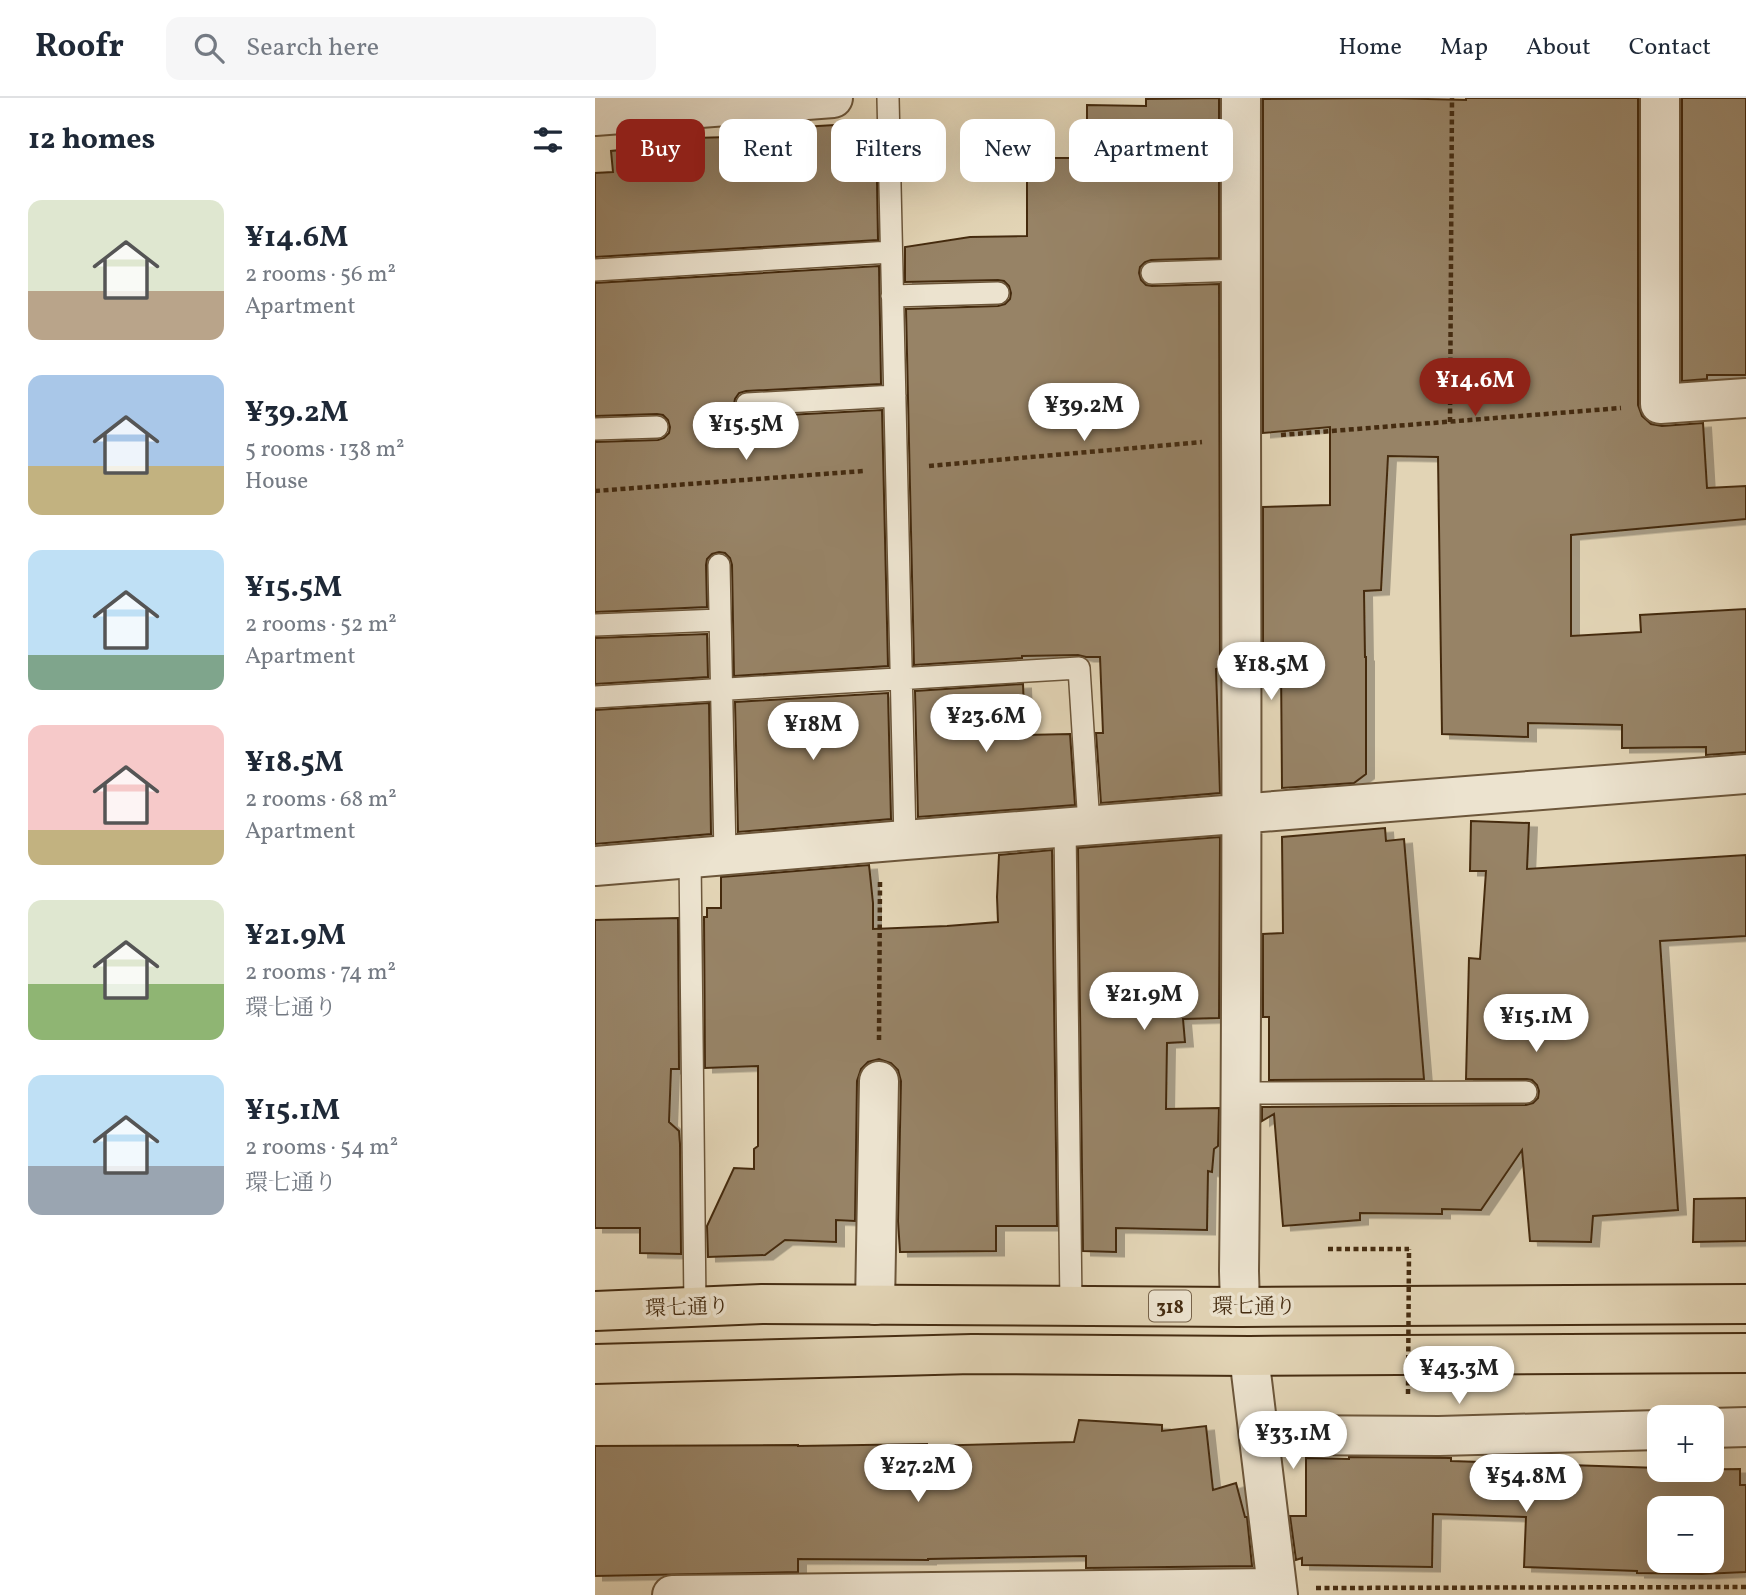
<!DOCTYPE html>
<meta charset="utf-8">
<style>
:root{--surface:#fff;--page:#f6f6f7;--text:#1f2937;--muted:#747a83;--line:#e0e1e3;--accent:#8f2418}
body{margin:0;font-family:Vollkorn,"Noto Serif JP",serif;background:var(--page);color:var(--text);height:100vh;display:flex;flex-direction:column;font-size:26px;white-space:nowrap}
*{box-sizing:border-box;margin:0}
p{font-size:23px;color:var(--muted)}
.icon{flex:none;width:38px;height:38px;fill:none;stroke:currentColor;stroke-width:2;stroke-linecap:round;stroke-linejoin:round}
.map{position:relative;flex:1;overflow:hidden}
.details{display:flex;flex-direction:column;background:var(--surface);width:595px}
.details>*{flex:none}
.guide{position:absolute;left:21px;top:21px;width:665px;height:63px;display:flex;gap:14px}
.fabs{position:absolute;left:1052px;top:1307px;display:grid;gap:14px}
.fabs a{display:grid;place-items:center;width:77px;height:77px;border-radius:14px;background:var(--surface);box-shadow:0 7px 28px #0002;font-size:35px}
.price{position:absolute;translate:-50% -60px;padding:0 16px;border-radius:24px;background:#fff;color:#222;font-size:23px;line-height:46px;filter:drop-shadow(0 2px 4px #0008)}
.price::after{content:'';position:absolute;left:50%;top:42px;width:21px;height:16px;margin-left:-10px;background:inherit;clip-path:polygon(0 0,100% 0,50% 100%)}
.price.current{background:var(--accent);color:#fff}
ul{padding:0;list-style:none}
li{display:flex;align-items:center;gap:21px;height:175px;padding:0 28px}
li span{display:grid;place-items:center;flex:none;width:196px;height:140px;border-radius:14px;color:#555}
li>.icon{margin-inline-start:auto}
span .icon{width:84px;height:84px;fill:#fffc;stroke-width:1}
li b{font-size:30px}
h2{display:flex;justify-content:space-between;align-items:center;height:84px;padding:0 28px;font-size:30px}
.chip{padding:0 24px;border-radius:14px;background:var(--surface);box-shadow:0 7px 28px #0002;font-size:24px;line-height:63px}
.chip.current{background:var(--accent);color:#fff}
header{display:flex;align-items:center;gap:42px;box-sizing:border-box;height:98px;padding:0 35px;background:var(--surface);border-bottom:2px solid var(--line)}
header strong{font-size:33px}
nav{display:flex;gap:38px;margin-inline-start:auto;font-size:24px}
.search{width:490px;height:63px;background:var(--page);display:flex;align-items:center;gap:18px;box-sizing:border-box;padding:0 24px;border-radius:14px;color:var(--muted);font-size:26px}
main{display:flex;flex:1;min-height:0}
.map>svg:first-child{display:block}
.building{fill:#978366;stroke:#452c11;stroke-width:2;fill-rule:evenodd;filter:url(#shadow)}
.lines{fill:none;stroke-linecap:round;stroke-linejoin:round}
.service-casing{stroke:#6c563a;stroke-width:24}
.minor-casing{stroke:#6c563a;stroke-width:42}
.primary-casing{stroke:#452c11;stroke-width:42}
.path{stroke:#452c11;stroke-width:4.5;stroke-dasharray:5 3.5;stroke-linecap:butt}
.service{stroke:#ece3cf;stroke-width:21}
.minor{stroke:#ece3cf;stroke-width:38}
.primary{stroke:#e2d4b5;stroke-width:38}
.path-bridge{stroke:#452c11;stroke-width:4.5;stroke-dasharray:5 3.5;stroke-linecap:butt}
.labels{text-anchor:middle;stroke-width:7;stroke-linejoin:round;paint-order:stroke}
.shield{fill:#ece3cf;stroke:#77634a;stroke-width:2}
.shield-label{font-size:19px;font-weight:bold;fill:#452c11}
.street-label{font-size:21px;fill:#452c11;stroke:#ece3cf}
</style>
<header>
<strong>Roofr</strong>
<div class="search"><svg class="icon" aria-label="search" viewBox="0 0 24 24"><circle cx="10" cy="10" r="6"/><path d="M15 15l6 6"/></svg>Search here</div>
<nav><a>Home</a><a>Map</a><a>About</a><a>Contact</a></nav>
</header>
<main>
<section class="details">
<h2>12 homes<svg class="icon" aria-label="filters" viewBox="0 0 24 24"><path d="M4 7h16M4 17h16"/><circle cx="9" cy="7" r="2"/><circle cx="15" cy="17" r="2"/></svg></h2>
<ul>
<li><span style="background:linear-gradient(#dfe7d0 65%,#b9a48a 0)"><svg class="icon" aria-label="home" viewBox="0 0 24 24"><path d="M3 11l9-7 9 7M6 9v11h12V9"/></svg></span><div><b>¥14.6M</b><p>2 rooms · 56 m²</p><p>Apartment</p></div></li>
<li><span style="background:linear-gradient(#a9c7e8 65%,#c2b280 0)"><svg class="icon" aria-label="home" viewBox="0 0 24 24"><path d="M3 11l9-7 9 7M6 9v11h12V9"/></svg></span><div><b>¥39.2M</b><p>5 rooms · 138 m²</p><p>House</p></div></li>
<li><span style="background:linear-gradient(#bfe0f5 75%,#7fa58c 0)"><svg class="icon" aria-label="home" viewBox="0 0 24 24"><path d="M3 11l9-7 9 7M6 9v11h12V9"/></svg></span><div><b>¥15.5M</b><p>2 rooms · 52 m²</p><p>Apartment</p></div></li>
<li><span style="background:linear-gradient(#f6c9c9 75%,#c2b280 0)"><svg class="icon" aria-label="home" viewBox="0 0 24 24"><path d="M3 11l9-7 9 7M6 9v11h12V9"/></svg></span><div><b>¥18.5M</b><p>2 rooms · 68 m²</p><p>Apartment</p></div></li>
<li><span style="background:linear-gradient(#dfe7d0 60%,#8fb573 0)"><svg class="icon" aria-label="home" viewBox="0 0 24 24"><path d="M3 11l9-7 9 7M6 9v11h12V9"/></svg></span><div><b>¥21.9M</b><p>2 rooms · 74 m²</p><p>環七通り</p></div></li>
<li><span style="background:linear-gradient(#bfe0f5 65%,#9aa5b1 0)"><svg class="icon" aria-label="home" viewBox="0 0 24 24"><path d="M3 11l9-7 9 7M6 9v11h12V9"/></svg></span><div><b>¥15.1M</b><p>2 rooms · 54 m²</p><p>環七通り</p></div></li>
</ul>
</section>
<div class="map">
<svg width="1151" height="1497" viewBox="0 0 1151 1497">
<defs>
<filter id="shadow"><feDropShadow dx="8" dy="4.5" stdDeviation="0" flood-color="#0004"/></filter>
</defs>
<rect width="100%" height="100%" fill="#e2d4b5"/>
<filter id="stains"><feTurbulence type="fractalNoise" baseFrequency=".00286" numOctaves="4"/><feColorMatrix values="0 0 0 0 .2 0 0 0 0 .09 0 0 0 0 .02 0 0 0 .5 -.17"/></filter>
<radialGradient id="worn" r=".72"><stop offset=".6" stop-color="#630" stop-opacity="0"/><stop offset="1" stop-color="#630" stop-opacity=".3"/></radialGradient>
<path class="building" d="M624 0V160L556 162 550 164 545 169 544 175 546 182 551 187 557 188 624 186 625 570 621 571 625 695 506 705 501 635H508L505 559H491L483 557 427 558V560L319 567 311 211 403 208 410 206 415 201 416 195 414 188 409 183 403 182 310 184V149L375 139 432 138V60H492V7L551 8V1Z
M794 0 871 2V0H1043V307L1047 318 1056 326 1067 328 1108 325 1112 390 1151 388V421L976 437V538L1046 534 1045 517 1151 511V654L1111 657V649L1027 650V627L933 625V639L847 636 843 359 793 358 786 492 769 493 770 559H771V676L759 685 687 690 686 567 668 568V409L735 407V329L668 335V1Z
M1087 0H1151V277H1112V281L1087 283Z
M240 27 281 29 283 142 0 159V75L18 74 16 53 45 50V45L99 40 207 37V29Z
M284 168 286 286 151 293 144 295 140 301 139 306 141 314 147 318 153 319 287 312 293 568 139 578 137 467 135 460 130 455 124 454 117 456 112 461 111 467 112 509 0 514V344L63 342 69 340 74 335 75 329 73 322 68 317 62 316 0 318V185Z
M112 536 113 579 0 586V540Z
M428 586 430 637 475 636 480 707 323 719 320 593Z
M293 595 296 721 143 734 140 604Z
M114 605 116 736 0 746V612Z
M876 723 934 725 932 771 1151 757V838L1065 843 1083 1112 998 1118 996 1144 935 1143 927 1052 886 1112 847 1111V1116L765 1115V1122L688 1128 679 1016 667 1023V1009L931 1007 938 1005 943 1000 944 993 942 987 937 982 932 981H871L874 860 885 861 891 773H875Z
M790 730 791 743 809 741 829 981 674 982V919H668V836L688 835 687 739Z
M625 739 624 920 588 921 590 944 572 945 571 1011 624 1010 623 1048 619 1051 617 1074 613 1073 612 1132 521 1130V1154L488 1153 483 750Z
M457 752 462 1128H401V1153L305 1154 303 1123 306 983 303 972 296 965 284 961 273 964 266 971 262 983 260 1123 241 1122V1144L190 1142 170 1157 113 1159 112 1128 139 1070 159 1071V1051L163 1048V968L110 970 109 819H112V810H126V779L274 767 278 805V831L352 828 403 824 402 799 404 757Z
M83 820 84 971H76L74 1024 84 1033 85 1046 86 1156 45 1155V1130H0V822Z
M1151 1100V1143L1098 1144 1099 1101Z
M484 1322 567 1327V1333L611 1328 618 1392 641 1385 650 1419H652L657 1468 491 1470V1458L333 1461V1462L203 1461V1474L0 1478V1348L203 1347V1348L332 1346V1348L479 1344Z
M754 1359 856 1360V1363L1064 1370V1372L1145 1371V1387H1151V1474L1107 1476 1042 1475V1473L929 1469 931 1419 838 1416 837 1469 707 1467V1460L701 1462 695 1418H711V1360L754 1361ZM1064 1410H1116V1463H1064Z"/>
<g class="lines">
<defs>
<path id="service" d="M293 0 310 742
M0 172 296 154
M557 175 646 172
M297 198 403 195
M152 306 300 298
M0 331 62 329
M124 467 130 756
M0 527 125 522
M0 599 484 570 494 727
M470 729 476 1208
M95 759 100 1209
M645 995 931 994"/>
<path id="minor" d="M1065 0V306L1151 300
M0 18 238 0
M0 768 310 742 1151 676
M280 1207 284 983
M645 1209 644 1173C649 782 645 391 646 0
M654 1258 683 1497
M1116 1330 1151 1329
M665 1337 844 1338 1064 1332
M77 1497 682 1490"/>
<path id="primary" d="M0 1213 167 1206 645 1209 1151 1206
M0 1266 377 1256 654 1258 1151 1255"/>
</defs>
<use href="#service" class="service-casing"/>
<use href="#minor" class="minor-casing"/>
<use href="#primary" class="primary-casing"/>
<path class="path" d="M855 324 857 0
M686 337 1026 310
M334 368 607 344
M0 393 269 373
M284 942 285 783
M733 1151H814
M721 1490 1151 1489"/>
<use href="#service" class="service"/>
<use href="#minor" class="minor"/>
<use href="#primary" class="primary"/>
<path class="path-bridge" d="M813 1296 814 1151"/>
</g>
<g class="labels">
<rect class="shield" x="554" y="1192.5" width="42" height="31" rx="5"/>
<g class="shield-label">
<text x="575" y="1215">318</text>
</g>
<g class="street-label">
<text x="659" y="1215">環七通り</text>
<text transform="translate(92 1209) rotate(-2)" y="7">環七通り</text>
</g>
</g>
<rect width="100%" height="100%" filter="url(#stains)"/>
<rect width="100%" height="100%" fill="url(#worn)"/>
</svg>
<div class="fabs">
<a>+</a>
<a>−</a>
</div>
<b class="price current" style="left:880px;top:320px">¥14.6M</b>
<b class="price" style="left:489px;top:345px">¥39.2M</b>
<b class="price" style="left:151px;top:364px">¥15.5M</b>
<b class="price" style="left:676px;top:604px">¥18.5M</b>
<b class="price" style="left:391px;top:656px">¥23.6M</b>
<b class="price" style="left:218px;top:664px">¥18M</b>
<b class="price" style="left:549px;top:934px">¥21.9M</b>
<b class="price" style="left:941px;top:956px">¥15.1M</b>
<b class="price" style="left:864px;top:1308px">¥43.3M</b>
<b class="price" style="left:698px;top:1373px">¥33.1M</b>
<b class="price" style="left:323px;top:1406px">¥27.2M</b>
<b class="price" style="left:931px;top:1416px">¥54.8M</b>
<div class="guide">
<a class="chip current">Buy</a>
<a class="chip">Rent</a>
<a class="chip">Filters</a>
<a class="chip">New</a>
<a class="chip">Apartment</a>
</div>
</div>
</main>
